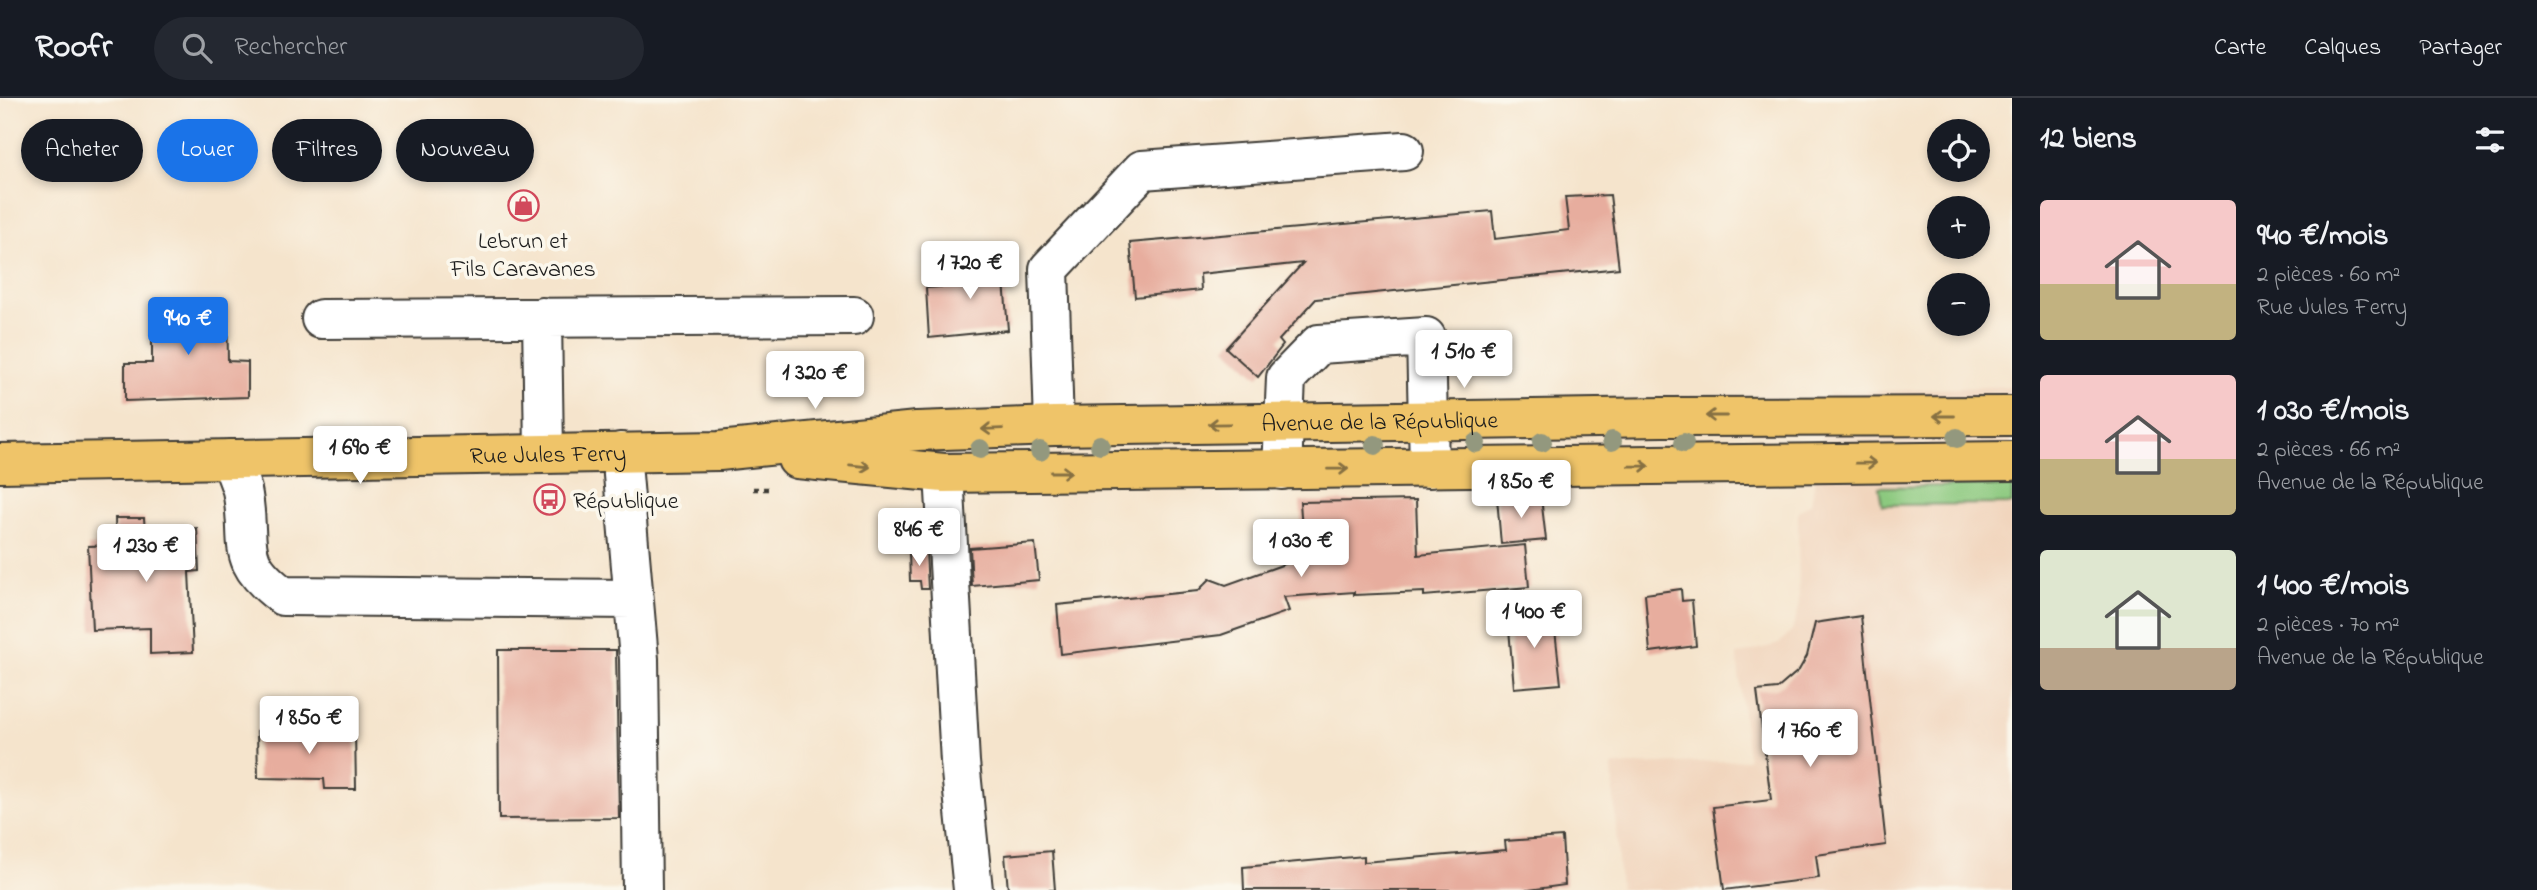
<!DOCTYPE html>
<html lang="fr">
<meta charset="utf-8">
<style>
:root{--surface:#171b24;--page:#242831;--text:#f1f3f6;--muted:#9ea1a6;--line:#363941;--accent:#1a73e8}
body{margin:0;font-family:"Indie Flower",sans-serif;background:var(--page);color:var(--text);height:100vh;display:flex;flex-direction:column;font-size:26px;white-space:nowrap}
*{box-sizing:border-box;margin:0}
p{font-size:23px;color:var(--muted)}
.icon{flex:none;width:38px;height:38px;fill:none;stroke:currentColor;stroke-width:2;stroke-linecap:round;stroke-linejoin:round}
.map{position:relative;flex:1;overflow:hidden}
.side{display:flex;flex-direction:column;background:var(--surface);width:525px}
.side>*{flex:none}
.hud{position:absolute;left:21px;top:21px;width:665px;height:63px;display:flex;gap:14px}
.controls{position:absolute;left:1927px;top:21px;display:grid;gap:14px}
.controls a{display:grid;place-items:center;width:63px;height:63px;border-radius:50%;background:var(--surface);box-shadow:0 4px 10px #0003;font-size:35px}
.price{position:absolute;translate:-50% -60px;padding:0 16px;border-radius:7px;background:#fff;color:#222;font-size:23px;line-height:46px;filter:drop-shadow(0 2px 4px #0008)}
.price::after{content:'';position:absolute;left:50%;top:42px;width:21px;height:16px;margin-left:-10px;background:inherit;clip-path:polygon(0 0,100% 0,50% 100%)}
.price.selected{background:var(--accent);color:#fff}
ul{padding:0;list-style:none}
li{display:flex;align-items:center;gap:21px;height:175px;padding:0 28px}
li span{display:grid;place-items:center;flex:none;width:196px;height:140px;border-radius:7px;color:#555}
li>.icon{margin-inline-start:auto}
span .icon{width:84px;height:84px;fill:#fffc;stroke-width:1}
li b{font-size:30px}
h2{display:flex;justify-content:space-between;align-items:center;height:84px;padding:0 28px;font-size:30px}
.pill{padding:0 24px;border-radius:32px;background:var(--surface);box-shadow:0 4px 10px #0003;font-size:24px;line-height:63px}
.pill.selected{background:var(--accent);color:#fff}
header{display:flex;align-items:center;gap:42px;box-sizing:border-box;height:98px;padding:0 35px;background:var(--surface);border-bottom:2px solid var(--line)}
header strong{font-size:33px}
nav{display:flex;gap:38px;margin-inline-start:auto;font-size:24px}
.search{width:490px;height:63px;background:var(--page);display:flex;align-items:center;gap:18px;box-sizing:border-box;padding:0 24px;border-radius:38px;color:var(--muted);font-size:26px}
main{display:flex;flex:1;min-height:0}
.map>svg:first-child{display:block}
.built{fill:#f1d5bd}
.green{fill:#8cc97f;stroke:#54724e;stroke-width:2}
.building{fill:#e7ad9e}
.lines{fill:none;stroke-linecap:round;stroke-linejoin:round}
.minor-casing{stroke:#3d3a36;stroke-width:42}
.major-casing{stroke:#3d3a36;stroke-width:42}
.path{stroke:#3d3a36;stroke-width:4.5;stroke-dasharray:5 5;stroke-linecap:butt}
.minor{stroke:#fff;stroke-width:38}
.major{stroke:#efc469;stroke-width:38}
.tree{fill:#93987e}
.oneway{stroke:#867042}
.labels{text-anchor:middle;stroke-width:7;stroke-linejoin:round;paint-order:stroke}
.poi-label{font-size:24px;fill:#1c1c1c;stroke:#fbf7ec}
.street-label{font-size:24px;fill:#1c1c1c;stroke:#fbf7ec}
</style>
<header>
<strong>Roofr</strong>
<div class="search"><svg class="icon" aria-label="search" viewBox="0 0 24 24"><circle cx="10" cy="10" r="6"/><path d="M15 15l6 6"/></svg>Rechercher</div>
<nav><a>Carte</a><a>Calques</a><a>Partager</a></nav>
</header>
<main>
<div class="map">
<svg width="2012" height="792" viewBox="0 0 2012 792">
<rect width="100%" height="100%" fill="#fbf7ec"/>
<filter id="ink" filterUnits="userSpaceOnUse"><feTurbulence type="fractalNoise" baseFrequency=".0143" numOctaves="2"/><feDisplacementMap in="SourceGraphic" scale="14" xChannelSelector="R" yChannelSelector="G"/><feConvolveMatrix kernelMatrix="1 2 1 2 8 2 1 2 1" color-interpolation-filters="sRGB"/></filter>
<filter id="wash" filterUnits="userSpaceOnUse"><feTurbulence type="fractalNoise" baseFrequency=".00686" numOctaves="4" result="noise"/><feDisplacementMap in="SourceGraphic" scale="28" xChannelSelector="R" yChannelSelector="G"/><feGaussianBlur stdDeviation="1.57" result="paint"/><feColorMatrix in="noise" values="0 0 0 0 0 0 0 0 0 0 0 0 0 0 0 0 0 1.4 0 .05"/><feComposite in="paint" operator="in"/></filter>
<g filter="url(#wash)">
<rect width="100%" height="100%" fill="#f5e4cc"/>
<path class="built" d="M2012 288V792H1620L1612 668 1748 662 1737 557 1779 546 1792 532 1799 510 1798 414 1811 405 1830 295Z"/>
<path class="green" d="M2012 387V406L1882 407 1879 389Z"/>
<g id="blocks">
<path class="building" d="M1610 97 1619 170 1316 201 1279 242 1283 247 1258 279 1226 250 1303 165 1200 176 1201 192 1135 199 1130 145 1492 113 1495 141 1569 132 1565 99Z
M1002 158 1008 232 929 240 926 190 963 187 960 162Z
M152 204 227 205 228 263 248 264V299L125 303V265H152Z
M1541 399 1546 442 1501 446 1497 400Z
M1416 402 1418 457 1525 447 1529 489 1424 498V494L1354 497V494L1284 499 1289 513 1221 537 1061 556 1057 507 1198 493 1210 481 1226 487 1304 459 1300 404Z
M115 420H144L145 433 197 430 199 473 189 474 193 554 150 556V530L92 532 88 448 116 447Z
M1035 445 1039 482 972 488 970 450Z
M926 453 928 491H921L920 483H910L909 454Z
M1681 491 1682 503 1692 502 1696 548 1650 554 1645 496Z
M1553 514 1561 586 1514 590 1508 519Z
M1861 518 1886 747 1816 757 1819 780 1724 792 1713 709 1771 702 1757 593 1777 591 1799 572 1807 558 1815 525Z
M498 552H616L619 720 499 721Z
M257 632H355L356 691H325L324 681 258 680Z
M1562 739 1565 787 1529 792H1244L1243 769 1364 758V764L1506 752 1505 743Z
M1052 753 1055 792H1008L1005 757Z"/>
</g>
</g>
<g filter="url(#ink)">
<use href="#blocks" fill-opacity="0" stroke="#3d3a36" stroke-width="2"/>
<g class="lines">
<defs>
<path id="minor" d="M542 219 544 355
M321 221 854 218
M1054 328 1049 171 1142 72 1404 53
M621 354 639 561 642 792
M231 361C234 371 239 382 242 392 253 446 232 460 283 498L632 501
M1282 372 1286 280 1319 246 1426 239 1429 370
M944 375 960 664 973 792"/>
<g id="major">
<path d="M797 361 944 375 2012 363"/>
<path id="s1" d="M0 365 719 353 917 333 1054 328 1662 319 2012 318"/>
</g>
</defs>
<use href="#minor" class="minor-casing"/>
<use href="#major" class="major-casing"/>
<path class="path" d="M753 391H773"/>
<use href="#minor" class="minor"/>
<use href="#major" class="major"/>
</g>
<g class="tree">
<circle cx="1957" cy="340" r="10"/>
<circle cx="1612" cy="343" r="10"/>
<circle cx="1542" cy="344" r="10"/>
<circle cx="1476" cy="345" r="10"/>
<circle cx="1684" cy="345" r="10"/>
<circle cx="1100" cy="347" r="10"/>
<circle cx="1375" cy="347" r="10"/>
<circle cx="980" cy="351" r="10"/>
<circle cx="1040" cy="353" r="10"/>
</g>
<defs><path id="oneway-shaft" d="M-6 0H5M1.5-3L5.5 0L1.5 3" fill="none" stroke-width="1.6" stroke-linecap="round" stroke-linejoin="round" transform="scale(1.75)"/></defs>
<g class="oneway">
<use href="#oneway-shaft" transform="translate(1716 318) rotate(180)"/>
<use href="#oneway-shaft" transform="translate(1944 318) rotate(180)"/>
<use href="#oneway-shaft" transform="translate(1219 326) rotate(179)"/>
<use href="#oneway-shaft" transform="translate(992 331) rotate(178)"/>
<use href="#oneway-shaft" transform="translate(1866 365) rotate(-1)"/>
<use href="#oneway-shaft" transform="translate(860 368) rotate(6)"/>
<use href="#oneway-shaft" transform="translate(1639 368) rotate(-1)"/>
<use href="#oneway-shaft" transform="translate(1338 371) rotate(-1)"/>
<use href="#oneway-shaft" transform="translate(1061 374)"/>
</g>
</g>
<defs>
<symbol id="shop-ring" viewBox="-11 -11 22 22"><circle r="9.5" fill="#fbf7ec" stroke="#d1495b" stroke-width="1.5"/><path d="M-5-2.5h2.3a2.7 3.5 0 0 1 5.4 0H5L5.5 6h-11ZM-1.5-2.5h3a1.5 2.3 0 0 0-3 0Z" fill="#d1495b"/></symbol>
<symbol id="bus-ring" viewBox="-11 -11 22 22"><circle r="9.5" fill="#fbf7ec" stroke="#d1495b" stroke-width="1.5"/><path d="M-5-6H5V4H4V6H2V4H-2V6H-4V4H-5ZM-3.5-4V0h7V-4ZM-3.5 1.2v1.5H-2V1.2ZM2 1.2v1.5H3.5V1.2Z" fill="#d1495b"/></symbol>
</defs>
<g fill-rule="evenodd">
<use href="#shop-ring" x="506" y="90" width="35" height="35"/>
<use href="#bus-ring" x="532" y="384" width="35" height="35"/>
</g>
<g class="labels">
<g class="poi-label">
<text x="523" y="150">Lebrun et<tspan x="523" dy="28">Fils Caravanes</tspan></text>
<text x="573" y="410" text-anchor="start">République</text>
</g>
<g class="street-label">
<text dy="8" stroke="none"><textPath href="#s1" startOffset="1381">Avenue de la République</textPath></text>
<text dy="8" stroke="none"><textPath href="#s1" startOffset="548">Rue Jules Ferry</textPath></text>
</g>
</g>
</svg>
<div class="controls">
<a><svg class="icon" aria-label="locate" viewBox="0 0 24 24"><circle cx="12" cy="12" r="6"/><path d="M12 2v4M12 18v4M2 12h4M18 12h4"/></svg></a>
<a>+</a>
<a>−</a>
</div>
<b class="price" style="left:970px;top:203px">1 720 €</b>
<b class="price selected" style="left:188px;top:259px">940 €</b>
<b class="price" style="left:1464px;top:292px">1 510 €</b>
<b class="price" style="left:815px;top:313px">1 320 €</b>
<b class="price" style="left:360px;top:388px">1 690 €</b>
<b class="price" style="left:1521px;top:422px">1 850 €</b>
<b class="price" style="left:919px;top:470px">846 €</b>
<b class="price" style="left:1301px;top:481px">1 030 €</b>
<b class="price" style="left:146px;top:486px">1 230 €</b>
<b class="price" style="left:1534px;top:552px">1 400 €</b>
<b class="price" style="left:309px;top:658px">1 850 €</b>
<b class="price" style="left:1810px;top:671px">1 760 €</b>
<div class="hud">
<a class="pill">Acheter</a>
<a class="pill selected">Louer</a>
<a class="pill">Filtres</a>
<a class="pill">Nouveau</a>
</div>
</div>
<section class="side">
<h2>12 biens<svg class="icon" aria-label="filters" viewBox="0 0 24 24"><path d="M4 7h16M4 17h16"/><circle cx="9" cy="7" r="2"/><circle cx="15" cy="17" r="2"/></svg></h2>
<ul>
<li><span style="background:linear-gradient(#f6c9c9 60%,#c2b280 0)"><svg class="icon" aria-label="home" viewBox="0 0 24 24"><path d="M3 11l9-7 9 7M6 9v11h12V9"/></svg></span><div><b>940 €/mois</b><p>2 pièces · 60 m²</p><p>Rue Jules Ferry</p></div></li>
<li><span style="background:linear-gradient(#f6c9c9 60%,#c2b280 0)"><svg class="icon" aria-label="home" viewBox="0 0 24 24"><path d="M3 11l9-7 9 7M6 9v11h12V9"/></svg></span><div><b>1 030 €/mois</b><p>2 pièces · 66 m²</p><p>Avenue de la République</p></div></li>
<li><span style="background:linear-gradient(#dfe7d0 70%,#b9a48a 0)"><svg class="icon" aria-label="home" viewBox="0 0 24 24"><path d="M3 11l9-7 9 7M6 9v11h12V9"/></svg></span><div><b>1 400 €/mois</b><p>2 pièces · 70 m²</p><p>Avenue de la République</p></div></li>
</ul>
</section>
</main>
